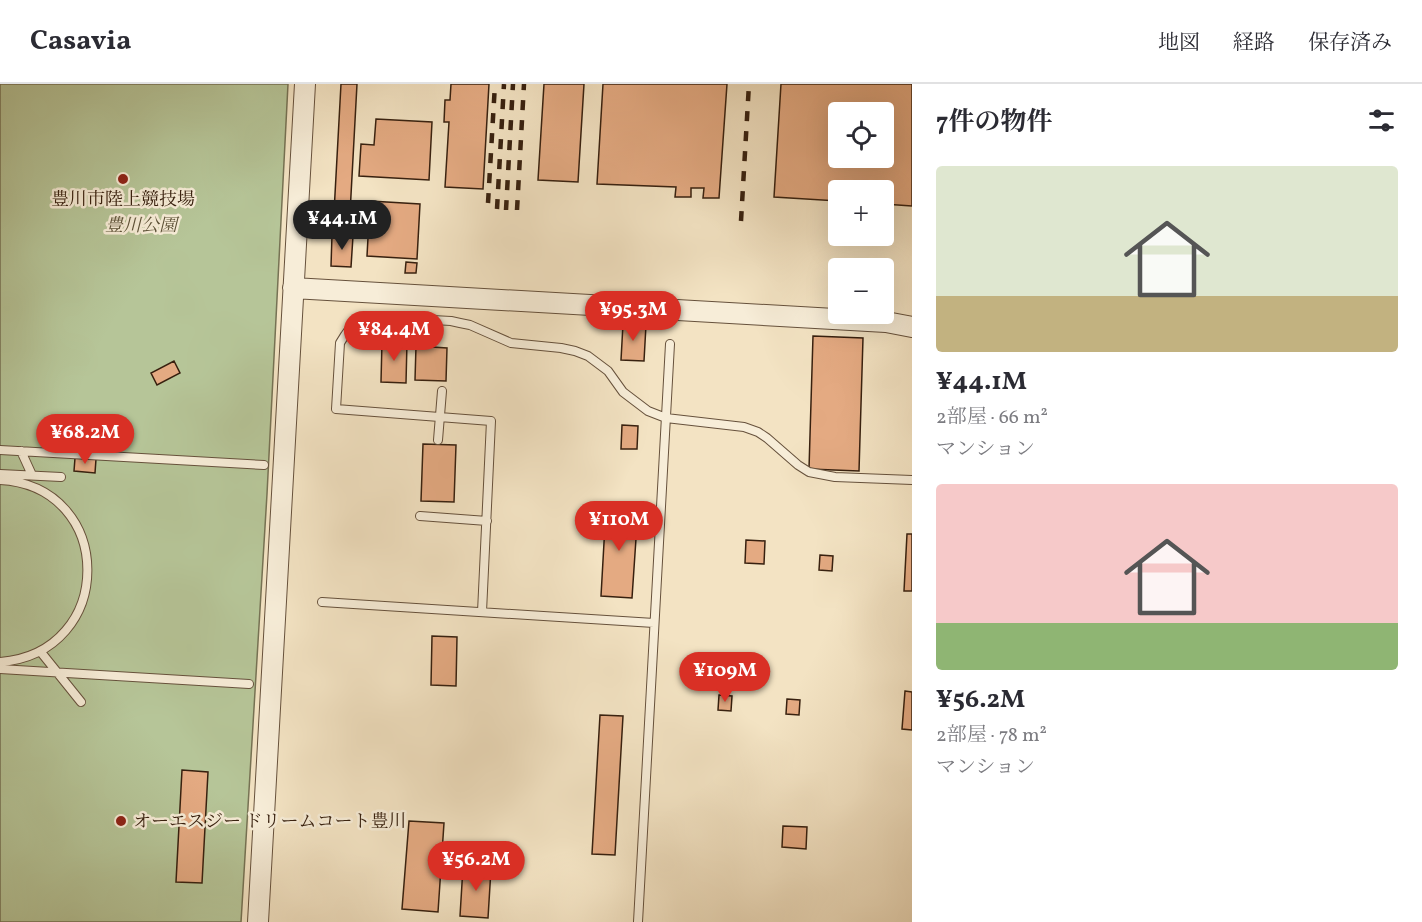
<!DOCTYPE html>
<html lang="ja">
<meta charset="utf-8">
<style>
:root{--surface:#fff;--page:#f7f7f7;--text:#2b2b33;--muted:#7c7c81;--line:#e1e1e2;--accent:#d93025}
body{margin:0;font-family:Vollkorn,"Noto Serif JP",serif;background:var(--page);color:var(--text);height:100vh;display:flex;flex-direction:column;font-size:22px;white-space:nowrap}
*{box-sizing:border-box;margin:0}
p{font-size:20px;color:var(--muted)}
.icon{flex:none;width:33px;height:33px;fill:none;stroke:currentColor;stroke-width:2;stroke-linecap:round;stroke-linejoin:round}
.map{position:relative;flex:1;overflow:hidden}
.side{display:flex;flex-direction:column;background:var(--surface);width:510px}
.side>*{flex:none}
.controls{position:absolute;left:828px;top:18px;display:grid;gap:12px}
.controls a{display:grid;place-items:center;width:66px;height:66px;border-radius:6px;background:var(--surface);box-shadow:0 6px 24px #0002;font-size:30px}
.price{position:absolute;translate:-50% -51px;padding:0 14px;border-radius:21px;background:var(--accent);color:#fff;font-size:20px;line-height:39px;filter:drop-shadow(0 2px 3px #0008)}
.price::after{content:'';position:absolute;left:50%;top:36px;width:18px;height:14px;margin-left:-9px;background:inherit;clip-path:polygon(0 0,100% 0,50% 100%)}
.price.active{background:#222;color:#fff}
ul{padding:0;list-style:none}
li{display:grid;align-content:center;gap:12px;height:318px;padding:0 24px}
li span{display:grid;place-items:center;height:186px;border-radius:6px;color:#555}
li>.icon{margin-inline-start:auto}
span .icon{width:108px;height:108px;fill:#fffc;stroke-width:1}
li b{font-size:26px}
h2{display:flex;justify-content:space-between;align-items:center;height:72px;padding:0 24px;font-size:26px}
header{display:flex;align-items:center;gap:36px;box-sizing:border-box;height:84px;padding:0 30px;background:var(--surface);border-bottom:2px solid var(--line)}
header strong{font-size:28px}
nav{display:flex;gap:33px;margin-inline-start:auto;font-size:21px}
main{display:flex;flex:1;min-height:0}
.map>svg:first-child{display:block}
.green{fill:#b6c598;stroke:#767254;stroke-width:1.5}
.building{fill:#e4aa82;stroke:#37200f;stroke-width:1.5;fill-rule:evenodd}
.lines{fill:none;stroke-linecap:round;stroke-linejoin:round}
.service-casing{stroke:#66513c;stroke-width:10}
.tertiary-casing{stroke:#66513c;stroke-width:22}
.service{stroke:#f7edd8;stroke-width:8}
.tertiary{stroke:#f7edd8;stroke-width:20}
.rail{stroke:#37200f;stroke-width:4.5;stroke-dasharray:10 10;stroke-linecap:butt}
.poi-dot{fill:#8f2418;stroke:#f7edd8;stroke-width:2}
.labels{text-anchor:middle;stroke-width:5;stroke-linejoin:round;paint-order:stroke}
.poi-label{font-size:18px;fill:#37200f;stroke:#f7edd8}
.park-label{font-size:18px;font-style:italic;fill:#5d5238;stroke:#f7edd8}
</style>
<header>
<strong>Casavia</strong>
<nav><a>地図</a><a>経路</a><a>保存済み</a></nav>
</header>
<main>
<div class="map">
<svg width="912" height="838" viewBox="0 0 912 838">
<rect width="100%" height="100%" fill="#f3e3c3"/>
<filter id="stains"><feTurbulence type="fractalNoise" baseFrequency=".00333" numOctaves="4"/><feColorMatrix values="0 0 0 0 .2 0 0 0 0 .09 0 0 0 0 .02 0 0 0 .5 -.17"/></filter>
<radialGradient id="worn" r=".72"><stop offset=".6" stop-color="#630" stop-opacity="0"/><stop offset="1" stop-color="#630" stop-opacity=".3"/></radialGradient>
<path class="green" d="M0 0H288L267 410 241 838H0Z"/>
<path class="building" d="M341 0H357L349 148 333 147Z
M451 0H489L483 105 445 103 449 38H444L445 16H450Z
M544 0H584L578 98 538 96Z
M603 0H727L719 114H703L704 104H691V113H675L676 103 597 100Z
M781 0H912V122L884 120V106H838V117L774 113ZM838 28H884V74H838Z
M376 35 432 38 429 96 359 92 361 60 374 61Z
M370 117 420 120 417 175 367 172Z
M332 151 353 152 351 183 331 182Z
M406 178 417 179 416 189H405Z
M623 240 646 241 644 277 621 276Z
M813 252 863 254 859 387 809 385Z
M382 257 407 258 406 299 381 298Z
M416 262 447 264 446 297 415 296Z
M174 277 180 289 157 301 151 289Z
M622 341 638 342 637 365H621Z
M423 360 456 361 454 418 421 417Z
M75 374 96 375 95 389 74 387Z
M606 423 638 425 632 514 601 512Z
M907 450H912V507H904Z
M746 456 765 457 764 480 745 479Z
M820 471 833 472 832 487 819 486Z
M432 552 457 553 456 602 431 601Z
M905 607 912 608V646L902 645Z
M719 611 732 612 731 627 718 626Z
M787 615 800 616 799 631 786 630Z
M600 631 623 632 615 771 592 770Z
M182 686 208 688 202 799 176 798Z
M409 737 444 739 438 828 402 825Z
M783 742 807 743 806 765 782 763Z
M463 783 491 785 488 834 460 832Z"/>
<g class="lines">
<defs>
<path id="service" d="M438 356 442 307
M0 366 264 381
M21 367 32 391
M0 390 61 393
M0 396C116 402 117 569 0 578
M420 432 487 437
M322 518 654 539
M482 528 491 337 336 325 340 259 345 251 352 241 366 235 378 233 451 237 460 239 470 241 511 259 561 264 575 267 588 272 608 287 623 308 648 327 666 334 744 343 758 348 767 354 798 381 809 388 835 393 912 396
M40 567 81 618
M0 585 249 600
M638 838 670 260"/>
<path id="tertiary" d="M293 204 886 238 912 243
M258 838 305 0"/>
</defs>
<use href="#service" class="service-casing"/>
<use href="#tertiary" class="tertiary-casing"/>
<use href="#service" class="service"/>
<use href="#tertiary" class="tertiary"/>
<path class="rail" d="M488 119 495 0
M497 125 504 0
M506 126 513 0
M517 126 524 0
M741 137 749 0"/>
</g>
<g class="poi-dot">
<circle cx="123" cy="95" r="6"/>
<circle cx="121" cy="737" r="6"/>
</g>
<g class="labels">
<g class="poi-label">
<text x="123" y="121">豊川市陸上競技場</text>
<text x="133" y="743" text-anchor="start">オーエスジー ドリームコート豊川</text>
</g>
<g class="park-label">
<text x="141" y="147">豊川公園</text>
</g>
</g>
<rect width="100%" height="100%" filter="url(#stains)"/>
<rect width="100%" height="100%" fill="url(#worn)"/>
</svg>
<div class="controls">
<a><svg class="icon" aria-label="locate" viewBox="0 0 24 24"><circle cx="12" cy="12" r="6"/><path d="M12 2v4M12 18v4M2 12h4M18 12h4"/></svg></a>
<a>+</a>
<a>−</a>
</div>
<b class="price active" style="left:342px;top:167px">¥44.1M</b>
<b class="price" style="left:633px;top:258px">¥95.3M</b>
<b class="price" style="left:394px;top:278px">¥84.4M</b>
<b class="price" style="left:85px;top:381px">¥68.2M</b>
<b class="price" style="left:619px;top:468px">¥110M</b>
<b class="price" style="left:725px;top:619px">¥109M</b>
<b class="price" style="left:476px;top:808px">¥56.2M</b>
</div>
<section class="side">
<h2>7件の物件<svg class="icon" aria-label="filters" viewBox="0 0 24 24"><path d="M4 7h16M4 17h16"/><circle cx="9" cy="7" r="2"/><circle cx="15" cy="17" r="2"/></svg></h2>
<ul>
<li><span style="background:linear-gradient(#dfe7d0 70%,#c2b280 0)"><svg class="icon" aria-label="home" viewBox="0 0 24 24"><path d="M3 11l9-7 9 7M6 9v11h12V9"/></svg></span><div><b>¥44.1M</b><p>2部屋 · 66 m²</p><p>マンション</p></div></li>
<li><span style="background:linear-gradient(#f6c9c9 75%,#8fb573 0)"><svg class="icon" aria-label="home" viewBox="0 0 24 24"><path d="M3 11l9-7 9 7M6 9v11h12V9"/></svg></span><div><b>¥56.2M</b><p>2部屋 · 78 m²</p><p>マンション</p></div></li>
</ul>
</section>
</main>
